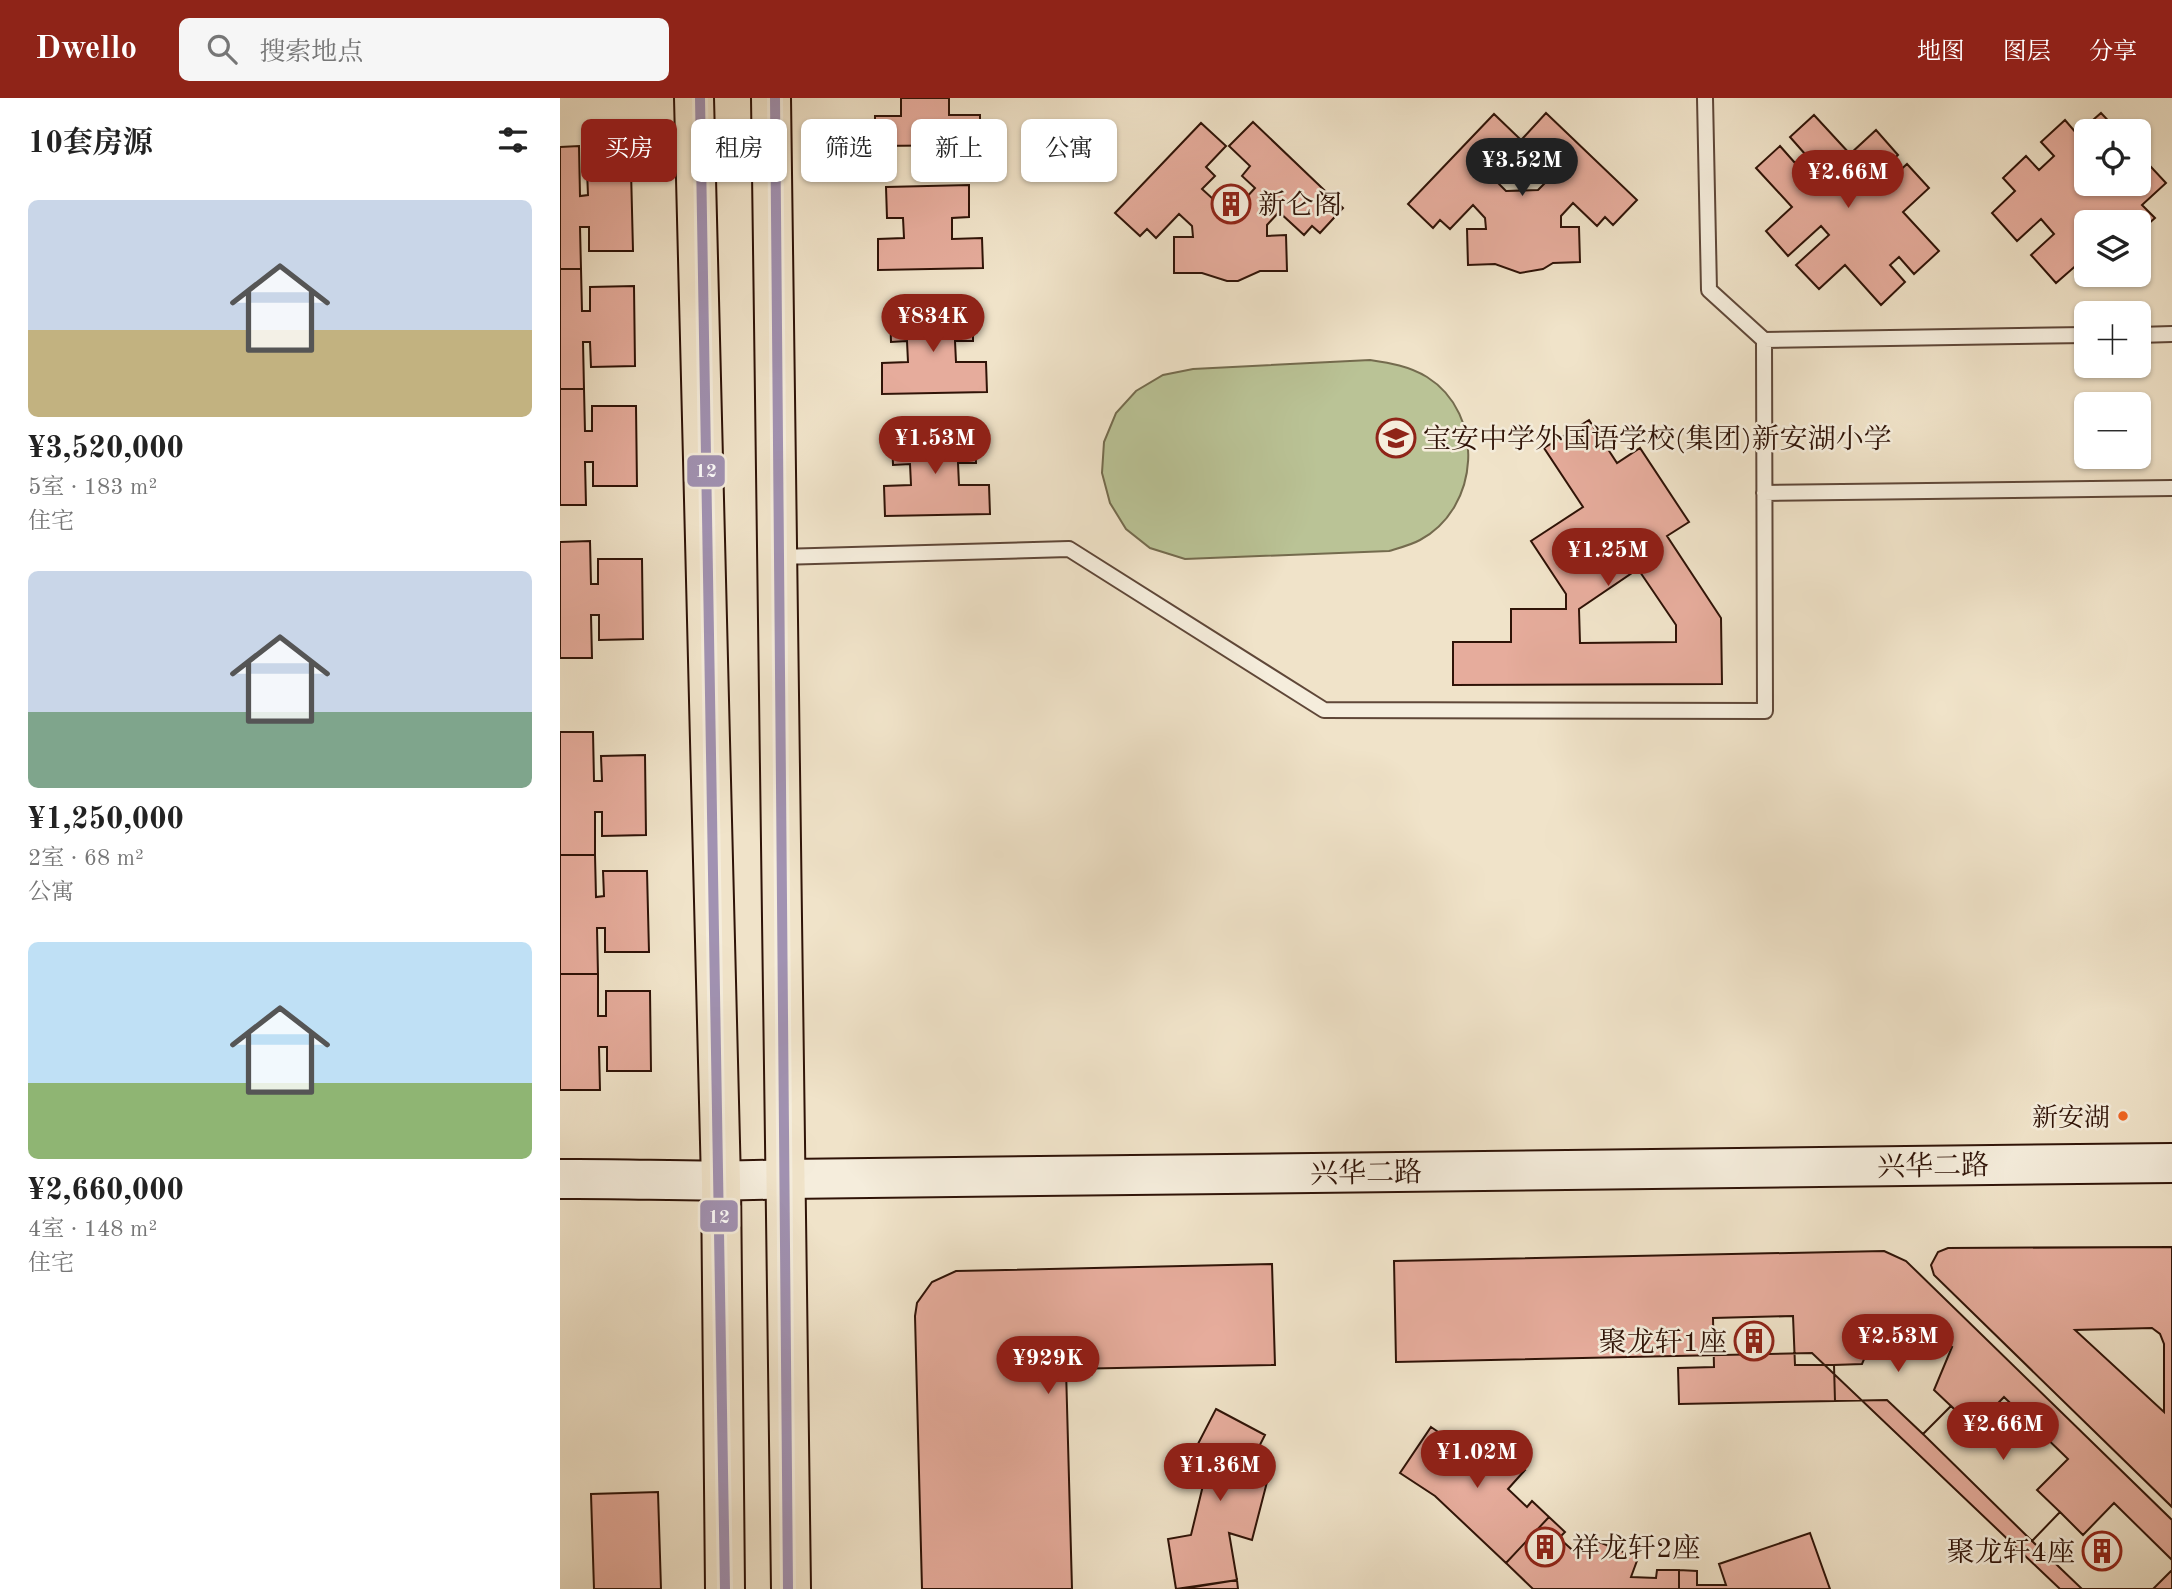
<!DOCTYPE html>
<html lang="zh">
<meta charset="utf-8">
<style>
:root{--surface:#fff;--page:#f6f6f6;--text:#222;--muted:#767676;--accent:#8f2418}
body{margin:0;font-family:"Old Standard TT","Noto Serif SC",serif;background:var(--page);color:var(--text);height:100vh;display:flex;flex-direction:column;font-size:26px;white-space:nowrap}
*{box-sizing:border-box;margin:0}
p{font-size:23px;color:var(--muted)}
.icon{flex:none;width:38px;height:38px;fill:none;stroke:currentColor;stroke-width:2;stroke-linecap:round;stroke-linejoin:round}
.map{position:relative;flex:1;overflow:hidden}
.sheet{display:flex;flex-direction:column;background:var(--surface);width:560px}
.sheet>*{flex:none}
.banner{position:absolute;left:21px;top:21px;width:665px;height:63px;display:flex;gap:14px}
.buttons{position:absolute;left:1514px;top:21px;display:grid;gap:14px}
.buttons a{display:grid;place-items:center;width:77px;height:77px;border-radius:10px;background:var(--surface);box-shadow:0 2px 5px #0004;font-size:35px}
.price{position:absolute;translate:-50% -60px;padding:0 16px;border-radius:24px;background:var(--accent);color:#fff;font-size:23px;line-height:46px;filter:drop-shadow(0 2px 4px #0008)}
.price::after{content:'';position:absolute;left:50%;top:42px;width:21px;height:16px;margin-left:-10px;background:inherit;clip-path:polygon(0 0,100% 0,50% 100%)}
.price.selected{background:#222;color:#fff}
ul{padding:0;list-style:none}
li{display:grid;align-content:center;gap:14px;height:371px;padding:0 28px}
li span{display:grid;place-items:center;height:217px;border-radius:10px;color:#555}
li>.icon{margin-inline-start:auto}
span .icon{width:126px;height:126px;fill:#fffc;stroke-width:1}
li b{font-size:30px}
h2{display:flex;justify-content:space-between;align-items:center;height:84px;padding:0 28px;font-size:30px}
.pill{padding:0 24px;border-radius:10px;background:var(--surface);box-shadow:0 2px 5px #0004;font-size:24px;line-height:63px}
.pill.selected{background:var(--accent);color:#fff}
header{display:flex;align-items:center;gap:42px;box-sizing:border-box;height:98px;padding:0 35px;background:var(--accent);color:#fff}
header strong{font-size:33px}
nav{display:flex;gap:38px;margin-inline-start:auto;font-size:24px}
.search{width:490px;height:63px;background:var(--page);display:flex;align-items:center;gap:18px;box-sizing:border-box;padding:0 24px;border-radius:10px;color:var(--muted);font-size:26px}
main{display:flex;flex:1;min-height:0}
.map>svg:first-child{display:block}
.pitch{fill:#bac396;stroke:#746b4e;stroke-width:2}
.building{fill:#e6ac9c;stroke:#2f1307;stroke-width:2;fill-rule:evenodd}
.lines{fill:none;stroke-linecap:round;stroke-linejoin:round}
.service-casing{stroke:#5f4738;stroke-width:18}
.secondary-casing{stroke:#2f1307;stroke-width:42}
.primary-casing{stroke:#2f1307;stroke-width:42}
.service{stroke:#f5eddc;stroke-width:14}
.secondary{stroke:#f5eddc;stroke-width:38}
.primary{stroke:#f0e3c9;stroke-width:38}
.metro-1-casing{stroke:#f5eddc;stroke-width:16}
.metro-1{stroke:#a192b2;stroke-width:10}
.bus-dot{fill:#f26522;stroke:#f5eddc;stroke-width:2.5}
.labels{text-anchor:middle;stroke-width:5;stroke-linejoin:round;paint-order:stroke}
.bus-label{font-size:26px;fill:#2f1307;stroke:#f5eddc;text-anchor:end}
.poi-label{font-size:28px;fill:#2f1307;stroke:#f5eddc;text-anchor:start}
.street-label{font-size:28px;fill:#2f1307;stroke:#f5eddc}
.line-badge{stroke:#f5eddc;stroke-width:2.5}
.badge-label{font-size:19px;text-anchor:middle;font-weight:bold;fill:#fff}
</style>
<header>
<strong>Dwello</strong>
<div class="search"><svg class="icon" aria-label="search" viewBox="0 0 24 24"><circle cx="10" cy="10" r="6"/><path d="M15 15l6 6"/></svg>搜索地点</div>
<nav><a>地图</a><a>图层</a><a>分享</a></nav>
</header>
<main>
<section class="sheet">
<h2>10套房源<svg class="icon" aria-label="filters" viewBox="0 0 24 24"><path d="M4 7h16M4 17h16"/><circle cx="9" cy="7" r="2"/><circle cx="15" cy="17" r="2"/></svg></h2>
<ul>
<li><span style="background:linear-gradient(#c9d6e8 60%,#c2b280 0)"><svg class="icon" aria-label="home" viewBox="0 0 24 24"><path d="M3 11l9-7 9 7M6 9v11h12V9"/></svg></span><div><b>¥3,520,000</b><p>5室 · 183 m²</p><p>住宅</p></div></li>
<li><span style="background:linear-gradient(#c9d6e8 65%,#7fa58c 0)"><svg class="icon" aria-label="home" viewBox="0 0 24 24"><path d="M3 11l9-7 9 7M6 9v11h12V9"/></svg></span><div><b>¥1,250,000</b><p>2室 · 68 m²</p><p>公寓</p></div></li>
<li><span style="background:linear-gradient(#bfe0f5 65%,#8fb573 0)"><svg class="icon" aria-label="home" viewBox="0 0 24 24"><path d="M3 11l9-7 9 7M6 9v11h12V9"/></svg></span><div><b>¥2,660,000</b><p>4室 · 148 m²</p><p>住宅</p></div></li>
</ul>
</section>
<div class="map">
<svg width="1612" height="1491" viewBox="0 0 1612 1491">
<rect width="100%" height="100%" fill="#f0e3c9"/>
<filter id="stains"><feTurbulence type="fractalNoise" baseFrequency=".00286" numOctaves="4"/><feColorMatrix values="0 0 0 0 .2 0 0 0 0 .09 0 0 0 0 .02 0 0 0 .5 -.17"/></filter>
<radialGradient id="worn" r=".72"><stop offset=".6" stop-color="#630" stop-opacity="0"/><stop offset="1" stop-color="#630" stop-opacity=".3"/></radialGradient>
<path class="pitch" d="M810 262C830 265 849 268 867 279 926 316 920 410 860 442 851 447 839 450 829 453L625 461 590 450 566 431 550 405 542 375 544 344 556 315 576 293 603 277 633 271Z"/>
<path class="building" d="M341 0H389V17H420V47L315 48V18H341Z
M986 15 1077 102 1053 127 1045 119 1037 128 1013 105 1001 118V129H1019L1020 164 993 165 983 171 960 175 935 166 908 167 907 131H926L925 120 913 107 890 131 880 122 873 130 848 106 934 16 959 40 939 61 948 70 936 83 946 93 978 92 988 82 975 69 984 60 963 40Z
M1541 15 1558 33H1526V86H1578L1580 57 1606 85 1582 107 1595 120 1578 135V124H1526V170L1520 164 1496 185 1471 157 1494 136 1481 121 1457 143 1432 115 1455 93 1443 80 1466 58 1479 72 1494 58 1481 44 1505 22 1517 36Z
M1254 17 1290 56 1316 32 1338 57 1306 87 1314 96 1347 66 1369 90 1343 114 1379 153 1354 176 1339 159 1330 167 1345 184 1321 207 1285 167 1259 191 1236 167 1269 137 1261 128 1228 158 1206 133 1232 109 1196 70 1220 48 1235 65 1245 56 1230 39Z
M693 24 783 110 760 135 752 128 744 137 719 114 707 127V138L726 137 727 173H700L678 183H667L642 175H614V139H633L632 128 619 116 596 140 587 131 580 138 555 115 641 25 666 48 646 69 655 78 642 91 653 101H685L695 90 682 78 690 68 669 48Z
M19 48 20 98 28 97 27 72H71L73 153H29V129H20L21 171H0V49Z
M409 87V119L392 120V141L422 140 423 170 318 172V141L344 140 343 120H327L326 89Z
M0 171H21L22 213H30V189L74 188 75 268 31 269 30 244H23L24 291H0Z
M413 211V243H395L396 264H426L427 294 322 296V265L348 264 347 243 331 244 330 213Z
M0 291H24L25 333H32V308H76L77 388H33V364H25L26 407H0Z
M1029 322 1057 365 1080 350 1129 424 1107 438 1161 520 1162 586 893 587V544H951V511H1006V496L971 443 1023 409 984 350ZM1078 471 1116 527V544L1020 545 1019 511Z
M415 334 416 365H398L399 387H429L430 416 325 418 324 388 351 387 350 366 333 367 332 335Z
M30 443 31 486H38V461H82L83 541 39 542V517H31L32 560H0V444Z
M0 634H33L34 683H42L41 658 85 657 86 737 42 738V714H35V757H0Z
M0 757H35L36 799 44 798 43 773H87L89 854H45V830H37L38 876H0Z
M0 876H38V918H46V893H90L91 973H47V949H39L40 992H0Z
M1612 1149V1409L1374 1177 1371 1167 1378 1154 1388 1150ZM1592 1230 1600 1236 1604 1246V1314L1515 1232Z
M1324 1153 1346 1163 1612 1422V1491H1500L1252 1255 836 1264 834 1163Z
M712 1166 715 1267 506 1271 512 1491H362L355 1218 357 1205 372 1184 396 1173Z
M1233 1218 1235 1267H1274L1275 1303 1119 1306 1118 1270 1154 1269 1153 1220Z
M1322 1219 1392 1249 1374 1292 1391 1308 1363 1336 1327 1302 1275 1303 1274 1267 1302 1266Z
M1444 1299 1508 1361 1477 1392 1500 1414 1472 1443 1363 1336 1391 1308 1414 1330Z
M656 1311 705 1337 684 1378 707 1384 692 1442 669 1435 677 1482 616 1491 608 1441 631 1437 645 1379 626 1369Z
M871 1329 906 1353 923 1334 965 1372 948 1391 967 1409 972 1403 989 1419 946 1465 875 1398 840 1375Z
M98 1394 101 1491H34L31 1396Z
M1554 1405 1612 1462V1472L1593 1491H1522L1472 1443 1500 1414 1523 1437Z
M989 1419 1005 1434 999 1440 1019 1458 1027 1439 1078 1460 1071 1479 1096 1480 1097 1472H1119V1491H973L946 1465Z
M1250 1435 1270 1491H1119V1472L1137 1473V1487H1166L1159 1466Z
M677 1482 678 1491H622Z"/>
<g class="lines">
<defs>
<path id="service" d="M1578 237 1612 236
M1204 242 1526 237
M1204 395 1612 390
M218 459 509 451 764 612 1205 613 1204 242 1149 192 1145 0"/>
<path id="secondary" d="M0 1081C75 1080 150 1085 225 1081L1612 1065"/>
<path id="primary" d="M134 0 161 1084 165 1491
M211 0 231 1491"/>
</defs>
<use href="#service" class="service-casing"/>
<use href="#secondary" class="secondary-casing"/>
<use href="#primary" class="primary-casing"/>
<use href="#service" class="service"/>
<use href="#secondary" class="secondary"/>
<use href="#primary" class="primary"/>
<defs>
<path id="metro-1" d="M140 0 165 1491
M215 0 228 1491"/>
</defs>
<use href="#metro-1" class="metro-1-casing"/>
<use href="#metro-1" class="metro-1"/>
</g>
<defs>
<symbol id="building-ring" viewBox="-11 -11 22 22"><circle r="9.5" fill="#f5eddc" stroke="#8f2418" stroke-width="1.5"/><path d="M-4-6H4V6H1V3H-1V6H-4ZM-2.5-4.3h1.7v1.8h-1.7ZM.8-4.3h1.7v1.8H.8ZM-2.5-1h1.7V.8h-1.7ZM.8-1h1.7V.8H.8Z" fill="#8f2418"/></symbol>
<symbol id="school-ring" viewBox="-11 -11 22 22"><circle r="9.5" fill="#f5eddc" stroke="#8f2418" stroke-width="1.5"/><path d="M0-5L7-2L0 1L-7-2ZM-4 1L0 2.5L4 1V4Q0 6-4 4Z" fill="#8f2418"/></symbol>
</defs>
<g fill-rule="evenodd">
<use href="#building-ring" x="649" y="84" width="44" height="44"/>
<use href="#school-ring" x="814" y="318" width="44" height="44"/>
<use href="#building-ring" x="1172" y="1221" width="44" height="44"/>
<use href="#building-ring" x="963" y="1427" width="44" height="44"/>
<use href="#building-ring" x="1520" y="1431" width="44" height="44"/>
</g>
<circle class="bus-dot" cx="1563" cy="1018" r="6"/>
<g class="labels">
<g class="bus-label">
<text x="1550" y="1028">新安湖</text>
</g>
<g class="poi-label">
<text x="698" y="116">新仑阁</text>
<text x="863" y="350">宝安中学外国语学校(集团)新安湖小学</text>
<text x="1167" y="1253" text-anchor="end">聚龙轩1座</text>
<text x="1012" y="1459">祥龙轩2座</text>
<text x="1515" y="1463" text-anchor="end">聚龙轩4座</text>
</g>
<g class="street-label">
<text transform="translate(1373 1067) rotate(-1)" y="10">兴华二路</text>
<text transform="translate(806 1074) rotate(-1)" y="10">兴华二路</text>
</g>
</g>
<g class="line-badge">
<rect x="126" y="356" width="40" height="34" rx="7" fill="#a192b2"/>
<rect x="139" y="1101" width="40" height="34" rx="7" fill="#a192b2"/>
</g>
<g class="badge-label">
<text x="146" y="379">12</text>
<text x="159" y="1125">12</text>
</g>
<rect width="100%" height="100%" filter="url(#stains)"/>
<rect width="100%" height="100%" fill="url(#worn)"/>
</svg>
<div class="buttons">
<a><svg class="icon" aria-label="locate" viewBox="0 0 24 24"><circle cx="12" cy="12" r="6"/><path d="M12 2v4M12 18v4M2 12h4M18 12h4"/></svg></a>
<a><svg class="icon" aria-label="layers" viewBox="0 0 24 24"><path d="M12 4l9 5-9 5-9-5zM3 14l9 5 9-5"/></svg></a>
<a>+</a>
<a>−</a>
</div>
<b class="price selected" style="left:962px;top:100px">¥3.52M</b>
<b class="price" style="left:1288px;top:112px">¥2.66M</b>
<b class="price" style="left:373px;top:256px">¥834K</b>
<b class="price" style="left:375px;top:378px">¥1.53M</b>
<b class="price" style="left:1048px;top:490px">¥1.25M</b>
<b class="price" style="left:1338px;top:1276px">¥2.53M</b>
<b class="price" style="left:488px;top:1298px">¥929K</b>
<b class="price" style="left:1443px;top:1364px">¥2.66M</b>
<b class="price" style="left:917px;top:1392px">¥1.02M</b>
<b class="price" style="left:660px;top:1405px">¥1.36M</b>
<div class="banner">
<a class="pill selected">买房</a>
<a class="pill">租房</a>
<a class="pill">筛选</a>
<a class="pill">新上</a>
<a class="pill">公寓</a>
</div>
</div>
</main>
